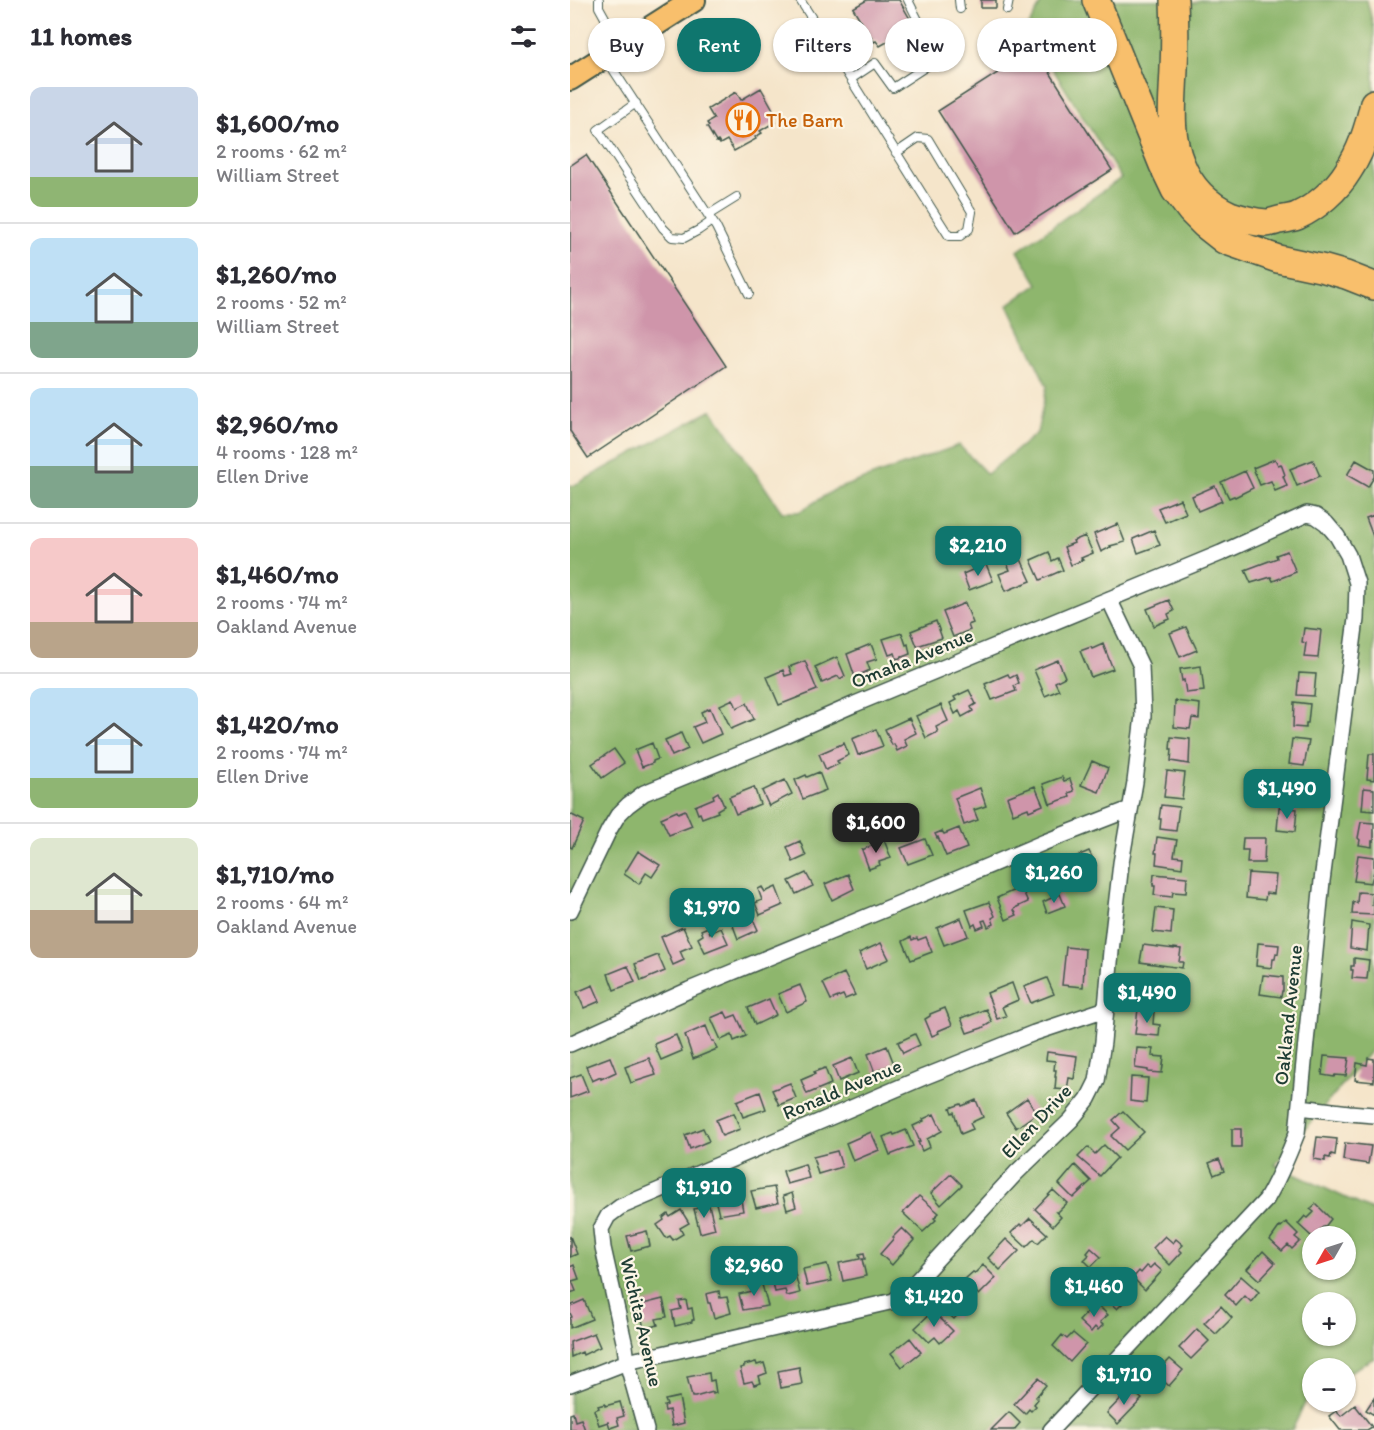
<!DOCTYPE html>
<meta charset="utf-8">
<style>
:root{--surface:#fff;--page:#f2f2f3;--text:#2b2b33;--muted:#7c7c81;--line:#e1e1e2;--accent:#0f766e}
body{margin:0;font-family:Itim,sans-serif;background:var(--page);color:var(--text);height:100vh;display:flex;flex-direction:column;font-size:22px;white-space:nowrap}
*{box-sizing:border-box;margin:0}
p{font-size:20px;color:var(--muted)}
.icon{flex:none;width:33px;height:33px;fill:none;stroke:currentColor;stroke-width:2;stroke-linecap:round;stroke-linejoin:round}
.map{position:relative;flex:1;overflow:hidden}
.panel{display:flex;flex-direction:column;background:var(--surface);width:570px}
.panel>*{flex:none}
.banner{position:absolute;left:18px;top:18px;width:570px;height:54px;display:flex;gap:12px}
.needle{width:39px;rotate:231deg}
.buttons{position:absolute;left:732px;top:1226px;display:grid;gap:12px}
.buttons a{display:grid;place-items:center;width:54px;height:54px;border-radius:50%;background:var(--surface);box-shadow:0 2px 4px #0004;font-size:30px}
.price{position:absolute;translate:-50% -51px;padding:0 14px;border-radius:12px;background:var(--accent);color:#fff;font-size:20px;line-height:39px;filter:drop-shadow(0 2px 3px #0008)}
.price::after{content:'';position:absolute;left:50%;top:36px;width:18px;height:14px;margin-left:-9px;background:inherit;clip-path:polygon(0 0,100% 0,50% 100%)}
.price.on{background:#222;color:#fff}
ul{padding:0;list-style:none}
li{display:flex;align-items:center;gap:18px;height:150px;padding:0 30px}
li+li{border-top:2px solid var(--line)}
li span{display:grid;place-items:center;flex:none;width:168px;height:120px;border-radius:12px;color:#555}
li>.icon{margin-inline-start:auto}
span .icon{width:72px;height:72px;fill:#fffc;stroke-width:1}
li b{font-size:26px}
h2{display:flex;justify-content:space-between;align-items:center;height:72px;padding:0 30px;font-size:26px}
.chip{padding:0 21px;border-radius:27px;background:var(--surface);box-shadow:0 2px 4px #0004;font-size:21px;line-height:54px}
.chip.on{background:var(--accent);color:#fff}
main{display:flex;flex:1;min-height:0}
.map>svg:first-child{display:block}
.forest{fill:#8eb66d;stroke:#567a50;stroke-width:1.5;fill-rule:evenodd}
.building{fill:#cf95aa}
.lines{fill:none;stroke-linecap:round;stroke-linejoin:round}
.lane-casing{stroke:#3f564a;stroke-width:10}
.street-casing{stroke:#3f564a;stroke-width:18}
.primary-casing{stroke:#3f564a;stroke-width:26}
.highway-casing{stroke:#3f564a;stroke-width:30}
.lane{stroke:#fff;stroke-width:8}
.street{stroke:#fff;stroke-width:15}
.primary{stroke:#f8bf6c;stroke-width:22}
.highway{stroke:#f8bf6c;stroke-width:27}
.labels{text-anchor:middle;stroke-width:4.5;stroke-linejoin:round;paint-order:stroke}
.food-label{font-size:20px;fill:#c56008;stroke:#fcf5e5;text-anchor:start}
.street-label{font-size:20px;fill:#1f3d34;stroke:#fcf5e5}
</style>
<main>
<section class="panel">
<h2>11 homes<svg class="icon" aria-label="filters" viewBox="0 0 24 24"><path d="M4 7h16M4 17h16"/><circle cx="9" cy="7" r="2"/><circle cx="15" cy="17" r="2"/></svg></h2>
<ul>
<li><span style="background:linear-gradient(#c9d6e8 75%,#8fb573 0)"><svg class="icon" aria-label="home" viewBox="0 0 24 24"><path d="M3 11l9-7 9 7M6 9v11h12V9"/></svg></span><div><b>$1,600/mo</b><p>2 rooms · 62 m²</p><p>William Street</p></div></li>
<li><span style="background:linear-gradient(#bfe0f5 70%,#7fa58c 0)"><svg class="icon" aria-label="home" viewBox="0 0 24 24"><path d="M3 11l9-7 9 7M6 9v11h12V9"/></svg></span><div><b>$1,260/mo</b><p>2 rooms · 52 m²</p><p>William Street</p></div></li>
<li><span style="background:linear-gradient(#bfe0f5 65%,#7fa58c 0)"><svg class="icon" aria-label="home" viewBox="0 0 24 24"><path d="M3 11l9-7 9 7M6 9v11h12V9"/></svg></span><div><b>$2,960/mo</b><p>4 rooms · 128 m²</p><p>Ellen Drive</p></div></li>
<li><span style="background:linear-gradient(#f6c9c9 70%,#b9a48a 0)"><svg class="icon" aria-label="home" viewBox="0 0 24 24"><path d="M3 11l9-7 9 7M6 9v11h12V9"/></svg></span><div><b>$1,460/mo</b><p>2 rooms · 74 m²</p><p>Oakland Avenue</p></div></li>
<li><span style="background:linear-gradient(#bfe0f5 75%,#8fb573 0)"><svg class="icon" aria-label="home" viewBox="0 0 24 24"><path d="M3 11l9-7 9 7M6 9v11h12V9"/></svg></span><div><b>$1,420/mo</b><p>2 rooms · 74 m²</p><p>Ellen Drive</p></div></li>
<li><span style="background:linear-gradient(#dfe7d0 60%,#b9a48a 0)"><svg class="icon" aria-label="home" viewBox="0 0 24 24"><path d="M3 11l9-7 9 7M6 9v11h12V9"/></svg></span><div><b>$1,710/mo</b><p>2 rooms · 64 m²</p><p>Oakland Avenue</p></div></li>
</ul>
</section>
<div class="map">
<svg width="804" height="1430" viewBox="0 0 804 1430">
<rect width="100%" height="100%" fill="#fcf5e5"/>
<filter id="ink" filterUnits="userSpaceOnUse"><feTurbulence type="fractalNoise" baseFrequency=".0167" numOctaves="2"/><feDisplacementMap in="SourceGraphic" scale="12" xChannelSelector="R" yChannelSelector="G"/><feConvolveMatrix kernelMatrix="1 2 1 2 8 2 1 2 1" color-interpolation-filters="sRGB"/></filter>
<filter id="wash" filterUnits="userSpaceOnUse"><feTurbulence type="fractalNoise" baseFrequency=".008" numOctaves="4" result="noise"/><feDisplacementMap in="SourceGraphic" scale="24" xChannelSelector="R" yChannelSelector="G"/><feGaussianBlur stdDeviation="1.35" result="paint"/><feColorMatrix in="noise" values="0 0 0 0 0 0 0 0 0 0 0 0 0 0 0 0 0 1.4 0 .05"/><feComposite in="paint" operator="in"/></filter>
<g filter="url(#wash)">
<rect width="100%" height="100%" fill="#f5e5ca"/>
<path class="forest" d="M473 0H608L624 3 630 0H797L804 29V1047L705 1165 804 1211V1358L776 1374V1368H742V1391L740 1393 722 1430H0V485L3 486 142 410 212 512H229L264 490 389 445 417 474 467 433 477 386 438 305 468 284 448 251 551 178 457 28ZM742 1236H776V1269H742ZM742 1302H776V1335H742Z"/>
<g id="blocks">
<path class="building" d="M297 0H329L344 26 337 29 341 35 327 43 324 38 310 46 306 41 304 42 283 8Z
M411 0H426V8H411Z
M465 49 542 170 445 232 368 111Z
M191 88 204 111 200 114 205 122 190 131 192 133 185 137 186 139 164 151 157 140 150 144 148 141 146 142 137 127 139 126 137 123 144 119 138 109 166 92 171 100Z
M16 155 156 366 18 458 0 431V166Z
M705 459 708 465 711 464 715 475 713 476 717 486 705 491 701 481 690 485 683 468Z
M743 460 750 476 727 486 720 469Z
M786 460 804 470V477L798 487 777 475Z
M675 471 683 488 665 497 664 496 659 498 651 482Z
M645 486 652 501 628 511 622 496Z
M610 499 616 513 595 522 588 508Z
M804 515V539L796 518Z
M548 524 555 542 540 546 541 547 531 552 524 534Z
M584 530 590 545 568 553 563 539Z
M515 536 523 553 511 558 513 560 501 565 494 547 504 543 503 541Z
M717 551 726 572 703 581 701 577 681 583 675 570 707 558 706 555Z
M479 552 482 561 488 558 493 570 470 580 461 560Z
M450 557 461 581 436 591 429 574 440 570 437 563Z
M416 564 423 581 399 590 393 574Z
M599 600 604 611 598 614 600 619 584 626 577 609Z
M395 603 403 623 398 625 400 630 383 637 373 612Z
M366 621 372 638 347 646 341 631Z
M616 627 627 650 610 657 600 633Z
M734 628 751 630 748 658 734 657 736 643 732 642Z
M332 633 336 645 338 644 340 654 327 659 325 653 319 655 313 639Z
M301 644 307 659 297 662 300 670 285 677 277 654Z
M533 644 543 669 521 677 510 651 521 647 522 649Z
M267 657 275 676 270 679 268 676 252 683 245 667Z
M488 660 495 677 485 682 489 690 475 696 464 670Z
M235 661 247 690 209 705 197 677 213 670 215 676 222 674 219 667Z
M631 666 634 691 616 693 614 680 612 681 610 669Z
M729 673 746 674 744 696 727 695Z
M438 674 440 678 446 675 449 683 444 686 446 691 422 700 415 684Z
M399 690 406 704 401 707 403 711 392 717 389 711 385 714 380 703 386 700 384 697Z
M163 699 167 708 177 703 184 719 161 729 150 705Z
M605 701 630 704 629 719 622 718 620 729 604 727Z
M724 702 740 704 738 723H736V728L723 727Z
M371 705 378 721 366 727 368 732 356 738 346 716Z
M140 708 151 734 131 743 123 727 135 722 131 712Z
M339 718 346 733 334 739 337 746 327 751 324 744 322 745 315 729Z
M306 729 313 746 288 755 282 739Z
M111 733 118 749 102 756 95 740Z
M601 737 620 739 619 764 601 761 602 749H600Z
M722 739 739 741 734 766 719 764Z
M82 743 88 759 83 761V763L72 767 65 750Z
M274 743 279 755 267 761 269 764 256 770 249 754Z
M44 749 54 763 32 778 22 764Z
M799 754H804V780L797 779Z
M522 761 538 768 529 792 511 785Z
M597 771 615 773 612 799 594 797Z
M249 772 256 790 233 799 225 780 236 775 237 777Z
M715 772 733 775 730 800 712 798Z
M492 777 494 781 500 779 504 791 499 793 500 797 480 804 473 784Z
M215 780 222 794 199 806 192 791Z
M465 786 473 805 459 811 458 808 443 814 437 797Z
M184 787 190 804 166 814 159 797Z
M410 788 416 806 404 810 408 820 394 825 385 798Z
M794 788 804 789V811L792 810Z
M148 792 154 806 147 810 148 812 132 818 130 813 128 814 125 806 144 798 143 795Z
M591 805 609 807 606 831 590 829 591 819H589Z
M709 807 727 809 725 832 707 830Z
M115 810 122 826 99 835 91 818 107 811 108 813Z
M0 814 14 821 2 848 0 847Z
M791 822 804 823V841H802V847L789 845 790 840 788 838Z
M389 828 397 848 376 856 368 837 367 838 365 834 372 831 374 834Z
M587 837 607 840 604 856 613 857 612 868 586 864 587 853H585Z
M673 838H695L694 863H677L678 850H672Z
M355 839 362 855 338 864 331 848Z
M314 840 321 858 309 862 310 865 299 869 292 850Z
M230 841 236 856 223 862 217 847Z
M68 851 90 865 82 877 76 873 69 884 54 874Z
M519 851 526 865 518 868 524 880 508 887 496 861Z
M788 855 804 857V871L801 883 784 881Z
M236 873 243 886 226 894 219 881Z
M678 873 706 875 704 894 696 893 695 900 676 898Z
M278 874 284 889 262 900 255 884Z
M584 874 617 877 616 893 603 892 602 897 584 895 585 886H583Z
M192 887 195 892 206 887 213 905 190 915 185 903 192 900 188 889Z
M451 887 458 902 447 907 444 910 447 915 436 920 427 898Z
M788 892 803 893 802 905H804V915L782 914 783 902 787 903Z
M490 894 495 906 477 913 473 902Z
M419 902 425 916 422 918 424 924 418 927 415 920 412 921 414 926 407 929 405 924 402 926 396 910Z
M586 908 603 910 601 934 583 932Z
M181 915 188 930 168 939 162 923Z
M391 918 398 936 374 945 367 928Z
M782 922 799 925 797 951 780 948Z
M113 927 122 946 110 951 114 960 103 965 91 937Z
M138 927 140 933 151 928 158 943 135 952 128 938 133 935 131 930Z
M341 937 342 940 347 938 348 940 356 937 362 952 341 960 333 941Z
M311 943 319 959 296 969 289 953Z
M688 943 709 945 708 954 706 953 705 959H703L702 968 686 966Z
M573 945 604 949V948L611 949 609 962H613L612 968 570 962Z
M496 947 515 949 513 987 492 985Z
M88 955 95 971 71 981 65 964Z
M784 958 799 960 797 979 782 978 783 970H781V966H784Z
M58 966 65 982 44 990 38 974Z
M274 973 285 995 275 999 273 995 261 1000 253 983Z
M693 975 713 977V991H712L711 997 690 994Z
M572 976 589 977 585 1001 569 1000Z
M477 978 484 994 461 1003 454 987Z
M442 983 448 1000 432 1007 436 1016 427 1019 417 993Z
M23 985 30 1001 14 1008 7 992Z
M230 985 237 1002 216 1012 208 994Z
M199 999 206 1015 185 1025 178 1008Z
M375 1008 382 1025 368 1031 369 1033 362 1036 355 1019 360 1016V1014Z
M416 1009 422 1022 412 1028 397 1033 391 1018 399 1015V1016Z
M568 1009 584 1011 583 1024 590 1025 589 1036 565 1034Z
M155 1012 158 1018 166 1015 176 1036 164 1041 162 1035 151 1040 141 1018Z
M136 1026 142 1041H144L147 1049 123 1059 115 1035Z
M345 1034 350 1045 333 1053 328 1042Z
M106 1035 112 1051 91 1060 84 1044Z
M317 1046 324 1064 305 1073 298 1054Z
M567 1048 583 1049 582 1056 594 1057 592 1073 578 1072V1070L565 1068Z
M477 1052 507 1056 504 1079 499 1078 497 1090 485 1089 486 1077H485L486 1070H484L485 1061 476 1060Z
M754 1056 779 1058 776 1076 765 1075 764 1077 752 1075Z
M40 1057 46 1072 31 1079V1077L22 1081 16 1066Z
M79 1058 86 1075 61 1083 55 1067Z
M282 1058 288 1073 269 1081 263 1066Z
M798 1058 804 1059V1082L785 1080 787 1063 797 1065Z
M255 1068 261 1084 237 1094 231 1080 245 1074 244 1072Z
M11 1074 18 1091 0 1098V1078Z
M561 1077 578 1078 576 1103 560 1101Z
M220 1083 226 1098 209 1105 202 1090Z
M190 1092 196 1109 173 1117 167 1101Z
M457 1098 467 1113 446 1128 436 1113Z
M406 1100 413 1117 400 1123 403 1129 391 1134 384 1112 382 1113 380 1108 391 1104 392 1106Z
M553 1111 574 1132 555 1150 541 1136 550 1128 543 1120Z
M164 1113 170 1129 152 1136 146 1120Z
M364 1114 372 1131 357 1139 360 1147 352 1151 348 1142H350L343 1126 354 1121 353 1119Z
M133 1128 139 1141 120 1149 115 1135Z
M662 1129H671V1147H662Z
M336 1130 343 1146 320 1155 313 1137 323 1133 324 1135Z
M301 1132 309 1150 283 1161 276 1143Z
M747 1137 767 1139 765 1155 761 1154 760 1158 755 1157V1161L744 1159Z
M775 1143 801 1146 798 1164 773 1160Z
M534 1145 547 1158 530 1176 508 1157 518 1147 525 1154Z
M267 1151 272 1167 248 1174 243 1157Z
M649 1159 654 1171 644 1175 639 1163Z
M235 1164 239 1178 217 1184 213 1171Z
M505 1165 521 1181 503 1198 489 1184Z
M381 1174 392 1185 371 1205 361 1193Z
M204 1187 208 1203 186 1208 181 1191Z
M483 1190 497 1203 488 1212H486L491 1217 483 1226 465 1209Z
M222 1193 226 1207 217 1210 213 1196Z
M170 1194 173 1211 149 1215 145 1199Z
M349 1196 369 1213 364 1218 366 1220 353 1232 333 1213Z
M746 1204 761 1219 754 1228 753 1227 750 1230 756 1236H741L728 1224 735 1216 738 1218 744 1212 740 1209Z
M139 1205 145 1229 130 1233 124 1209Z
M111 1210 119 1223 110 1228 113 1234 103 1240 100 1236 96 1238 87 1225 94 1220 93 1218 98 1214 100 1217Z
M460 1218 477 1234 468 1243 464 1239 456 1247 441 1233 450 1224 452 1226Z
M716 1222 728 1234 725 1237 730 1241 722 1249 718 1245 712 1251 700 1240 710 1226 711 1227Z
M332 1228 344 1240 322 1265 310 1254 324 1238 323 1237Z
M77 1231 80 1246 61 1251 57 1236Z
M0 1236 7 1254 0 1257Z
M595 1236 603 1243 606 1239 613 1245 609 1249 612 1252 600 1265 583 1248Z
M436 1239 449 1251 430 1270 418 1258Z
M521 1248 531 1257 521 1267 514 1260 519 1255 517 1253Z
M693 1251 705 1263 689 1280 677 1269Z
M294 1253 295 1259H292L296 1276 273 1281 269 1263 290 1259 289 1254Z
M257 1264 262 1281 237 1286 233 1269Z
M584 1264 592 1271 575 1290 563 1278 569 1271 571 1273 577 1266 580 1268Z
M4 1265 9 1279 2 1281 6 1291 0 1293V1267Z
M413 1265 426 1278 409 1295 394 1280 403 1272 405 1273Z
M224 1270 230 1293 217 1296 215 1290 205 1292 201 1276Z
M671 1276 689 1292 681 1302 675 1296 666 1306 655 1295Z
M549 1279 564 1292 547 1309 534 1297 546 1287 544 1285Z
M191 1281 198 1306 173 1310 169 1294 182 1291 180 1283Z
M387 1288 400 1301 384 1319 370 1306Z
M149 1291 150 1298 157 1297 161 1313 144 1318 140 1303H138L136 1294Z
M93 1299 97 1317 86 1319 88 1325 74 1329 69 1305Z
M14 1300 22 1319 0 1328V1318L2 1317 0 1313V1306Z
M116 1300 118 1309 122 1308 124 1320H122V1322L105 1326 102 1311 111 1309 109 1301Z
M526 1303 538 1315 530 1322 533 1325 528 1330 525 1327 521 1332 509 1321Z
M651 1306 662 1318 646 1334 634 1323Z
M363 1311 383 1331 370 1343 365 1337 359 1342 345 1328Z
M627 1329 639 1341 621 1359 609 1348Z
M24 1333 30 1347 13 1355 12 1352 1 1357 0 1342Z
M503 1333 516 1344 500 1362 483 1346 492 1335 497 1339Z
M340 1338 351 1352 332 1367 321 1353Z
M600 1359 613 1370 599 1386 586 1374Z
M186 1362 187 1365 194 1363 197 1373 189 1376 191 1383 184 1385 182 1381 174 1383 170 1368 174 1367V1365Z
M229 1367 232 1384 211 1388 208 1371Z
M139 1373 140 1381 144 1380 146 1393 143 1394V1392L125 1397H122L117 1377Z
M468 1378 476 1385 466 1397 468 1399 464 1404 466 1406 461 1411 459 1409 455 1414 444 1404Z
M560 1389 572 1399 548 1424 537 1413Z
M109 1397 114 1423 102 1426 99 1410 95 1411 94 1406 97 1405 95 1400Z
M804 1398V1415L796 1410Z
M50 1402 54 1416 47 1418 49 1425 40 1428 38 1422 29 1425 24 1410 29 1408 28 1406 35 1404V1406Z
M785 1405 802 1427 797 1430H770L759 1416 766 1411 771 1416Z
M439 1412 450 1423 444 1430H421Z
M3 1413 5 1421 11 1419 15 1430H0V1414Z"/>
</g>
</g>
<g filter="url(#ink)">
<use href="#blocks" fill-opacity="0" stroke="#3f564a" stroke-width="1.5"/>
<g class="lines">
<defs>
<path id="lane" d="M29 0V7L50 45
M230 0C281 78 329 158 379 236H390L399 229 402 212 358 139 348 138 326 153
M389 0 390 9
M437 10 439 0
M37 60 146 227 179 294
M281 79 305 63 323 88 363 62V44L353 30 338 0
M66 103 28 130 93 228 102 237 114 238 129 230 142 221
M138 215 167 197"/>
<path id="street" d="M0 911 39 830 48 815 58 805 74 793 192 745 285 704 651 553 737 514 746 516 756 523 767 536 778 555 787 583 786 619 752 881 727 1133C718 1156 709 1178 696 1200L481 1430
M0 1044 119 990 323 906 475 842 560 809
M730 1107 779 1113 804 1115
M0 1384 57 1362 324 1301 342 1286 446 1173 501 1120 518 1099 527 1081 533 1042 541 951 551 863 565 782 573 716 571 666 539 599
M76 1430 57 1362 55 1346 33 1248 31 1229 38 1216 50 1207 354 1077 464 1033 536 1009"/>
<path id="primary" d="M0 79 124 0"/>
<path id="highway" d="M526 0 593 165 605 190 621 211 635 225 654 240 708 259 755 269 776 275 804 286
M604 0C605 23 605 46 604 69 603 100 598 134 611 164 620 187 638 205 660 215 672 219 684 222 696 223 700 223 705 221 709 220 715 219 722 218 727 216 747 207 767 189 778 171 792 150 799 127 804 103"/>
</defs>
<use href="#lane" class="lane-casing"/>
<use href="#street" class="street-casing"/>
<use href="#primary" class="primary-casing"/>
<use href="#highway" class="highway-casing"/>
<use href="#lane" class="lane"/>
<use href="#street" class="street"/>
<use href="#primary" class="primary"/>
<use href="#highway" class="highway"/>
</g>
</g>
<defs>
<symbol id="restaurant-ring" viewBox="-11 -11 22 22"><circle r="9.5" fill="#fcf5e5" stroke="#e8710a" stroke-width="1.5"/><path d="M-5-6h1v4h1v-4h1v4h1v-4h1v5L-1.5 .5V6h-2V.5L-5-1ZM5-6V6H3V1.5H1.5Q1.5-4 5-6Z" fill="#e8710a"/></symbol>
</defs>
<g fill-rule="evenodd">
<use href="#restaurant-ring" x="154" y="101" width="38" height="38"/>
</g>
<g class="labels">
<g class="food-label">
<text x="196" y="127">The Barn</text>
</g>
<g class="street-label">
<text transform="translate(342 658) rotate(-22)" y="7">Omaha Avenue</text>
<text transform="translate(718 1015) rotate(-84)" y="7">Oakland Avenue</text>
<text transform="translate(272 1089) rotate(-23)" y="7">Ronald Avenue</text>
<text transform="translate(466 1121) rotate(-47)" y="7">Ellen Drive</text>
<text transform="translate(72 1322) rotate(77)" y="7">Wichita Avenue</text>
</g>
</g>
</svg>
<div class="buttons">
<a><svg class="needle" viewBox="-14 -14 28 28"><path d="M0-13l5 13h-10z" fill="#e53935"/><path d="M0 13l5-13h-10z" fill="#7c7c81"/></svg></a>
<a>+</a>
<a>−</a>
</div>
<b class="price" style="left:408px;top:577px">$2,210</b>
<b class="price" style="left:717px;top:820px">$1,490</b>
<b class="price on" style="left:306px;top:854px">$1,600</b>
<b class="price" style="left:484px;top:904px">$1,260</b>
<b class="price" style="left:142px;top:939px">$1,970</b>
<b class="price" style="left:577px;top:1024px">$1,490</b>
<b class="price" style="left:134px;top:1219px">$1,910</b>
<b class="price" style="left:184px;top:1297px">$2,960</b>
<b class="price" style="left:524px;top:1318px">$1,460</b>
<b class="price" style="left:364px;top:1328px">$1,420</b>
<b class="price" style="left:554px;top:1406px">$1,710</b>
<div class="banner">
<a class="chip">Buy</a>
<a class="chip on">Rent</a>
<a class="chip">Filters</a>
<a class="chip">New</a>
<a class="chip">Apartment</a>
</div>
</div>
</main>
